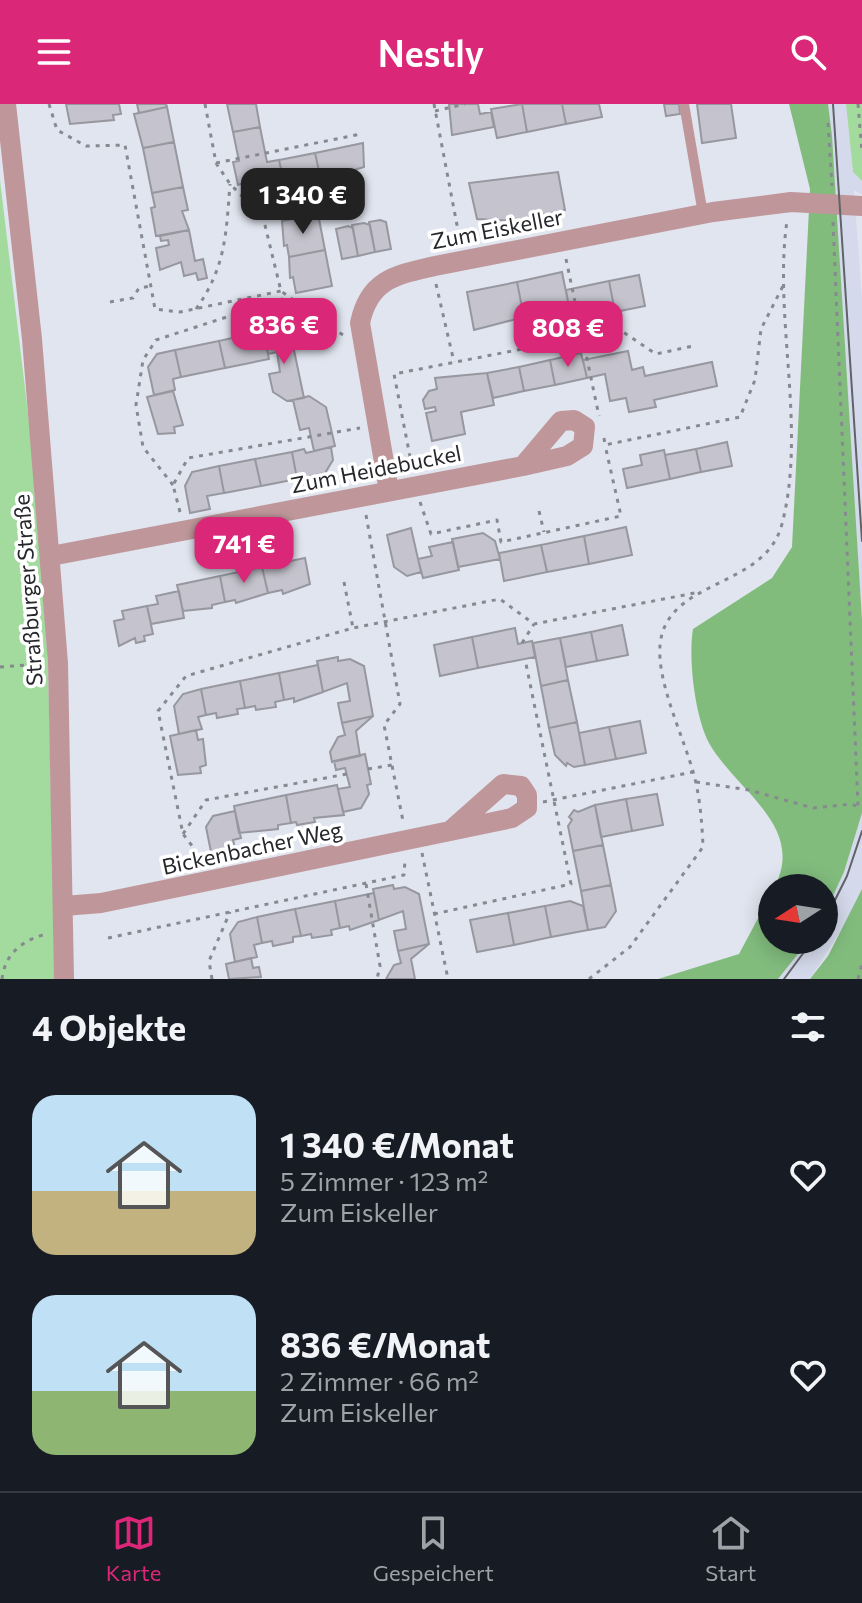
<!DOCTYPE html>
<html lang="de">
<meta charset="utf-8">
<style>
:root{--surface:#171b24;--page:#242831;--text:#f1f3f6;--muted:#9ea1a6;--line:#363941;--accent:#db2777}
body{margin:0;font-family:Commissioner,sans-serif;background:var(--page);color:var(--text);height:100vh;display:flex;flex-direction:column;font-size:30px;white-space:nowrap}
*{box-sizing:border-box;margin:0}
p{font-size:26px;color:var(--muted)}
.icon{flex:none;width:44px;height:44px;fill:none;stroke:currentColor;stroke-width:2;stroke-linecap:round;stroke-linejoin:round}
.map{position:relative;height:875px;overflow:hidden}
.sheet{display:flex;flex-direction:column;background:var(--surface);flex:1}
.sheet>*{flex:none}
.needle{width:52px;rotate:258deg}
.buttons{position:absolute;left:758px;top:770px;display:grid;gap:16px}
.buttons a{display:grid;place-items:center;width:80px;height:80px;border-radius:50%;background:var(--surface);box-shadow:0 4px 20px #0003;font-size:40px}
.price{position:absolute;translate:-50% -68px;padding:0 18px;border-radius:16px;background:var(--accent);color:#fff;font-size:26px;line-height:52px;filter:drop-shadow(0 2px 4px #0008)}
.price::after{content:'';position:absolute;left:50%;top:48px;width:24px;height:18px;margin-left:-12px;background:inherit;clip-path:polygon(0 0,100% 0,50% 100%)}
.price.on{background:#222;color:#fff}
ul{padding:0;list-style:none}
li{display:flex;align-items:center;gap:24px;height:200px;padding:0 32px}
li span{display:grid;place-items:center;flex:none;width:224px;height:160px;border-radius:24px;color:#555}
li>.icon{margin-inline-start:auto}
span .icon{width:96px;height:96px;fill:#fffc;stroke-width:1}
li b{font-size:34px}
h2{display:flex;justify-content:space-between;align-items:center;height:96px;padding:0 32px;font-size:34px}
header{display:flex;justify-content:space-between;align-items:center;height:104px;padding:0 32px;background:var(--accent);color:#fff;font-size:36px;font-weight:600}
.menu{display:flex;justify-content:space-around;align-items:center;height:112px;border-top:2px solid var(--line);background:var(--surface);font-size:22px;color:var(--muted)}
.menu a{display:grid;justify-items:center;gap:4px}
.menu .on{color:var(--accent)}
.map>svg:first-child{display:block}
.built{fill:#d4daeb}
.green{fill:#a3da9d}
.forest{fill:#82bc7d}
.building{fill:#c5c4ce;stroke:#9797a0;stroke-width:2}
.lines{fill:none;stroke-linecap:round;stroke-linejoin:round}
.path{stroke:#868990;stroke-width:3;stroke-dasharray:4 6;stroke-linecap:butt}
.lane{stroke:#bf979b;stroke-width:10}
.street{stroke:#bf979b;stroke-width:20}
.tram{stroke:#606368;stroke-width:2}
.labels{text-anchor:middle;stroke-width:7;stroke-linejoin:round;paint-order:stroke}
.street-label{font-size:22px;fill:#25272a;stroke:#fff}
</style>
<header><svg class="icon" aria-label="menu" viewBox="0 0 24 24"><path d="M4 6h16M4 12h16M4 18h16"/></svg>Nestly<svg class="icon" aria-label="search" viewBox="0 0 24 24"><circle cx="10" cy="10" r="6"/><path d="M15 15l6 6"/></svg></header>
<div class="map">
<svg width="862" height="875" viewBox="0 0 862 875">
<rect width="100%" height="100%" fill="#e1e5ef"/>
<path class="built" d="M828 0H846L853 68 862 77V91L854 86 862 195V516Z
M862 709V785L847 817 810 875H778L809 836H824V811L844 768Z"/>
<path class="green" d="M846 0H862V77L853 68Z
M0 76 36 376 48 560 55 875H0Z"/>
<path class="forest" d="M789 0H828L832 32 862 516V709L844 768 824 811V784H774C807 722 736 687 709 639 695 613 688 554 693 525L772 474 792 443 810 85Z
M862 785V875H810L828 852Z
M772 788V836H809L778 875H658L739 850Z"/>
<path class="building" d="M66 0H119L121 10 113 11 114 16 70 20Z
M137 0H166L167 3 139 9Z
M227 0H256L260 23 233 28Z
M449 0H478L480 10 491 8 494 23 452 31Z
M522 0H562L566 20 527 28Z
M522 0 527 28 497 34 491 5Z
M562 0H599L602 13 566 20Z
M664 0H679L680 10 666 12Z
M697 0H731L736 34 702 39Z
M167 3 174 38 143 44 134 10Z
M260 23 267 58 279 56 283 74 272 76 271 70 238 81 233 58 239 57 233 28Z
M174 38 183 83 152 89 143 44Z
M363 39 364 63 321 76 315 49Z
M315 49 321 76 285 83 279 56Z
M558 68 565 106 513 117 477 115 469 79Z
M183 83 188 106 182 107 189 126 156 132 151 104 155 103 152 89Z
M318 110 325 146 289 153 287 141 284 142 282 117Z
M380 116 386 118 391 145 375 148 369 118Z
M364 119 370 121 375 148 358 152 352 121Z
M348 122 353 124 358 152 342 155 336 125Z
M189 126 195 157 203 155 207 174 198 176 196 169 184 172 181 158 160 166 156 144 169 141 168 136 161 137 160 132Z
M325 146 332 182 296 189 293 173 290 174 289 153Z
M562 168 569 203 524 213 517 178Z
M639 171 645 202 615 208 609 177Z
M609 177 615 208 593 212 590 199 569 203 566 186Z
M517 178 524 213 474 226 467 188Z
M278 225 291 232 304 294 287 297 273 288 269 270 280 268 277 248 268 250 263 227Z
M263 227 269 255 225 264 219 237Z
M219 237 225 264 181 273 175 246Z
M175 246 181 273 173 275 175 286 154 291 148 263 157 250Z
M628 247 632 266 643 263 645 272 712 258 717 282 654 296 656 303 629 308 626 294 610 297 605 270 587 274 583 256Z
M581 249 587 274 555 281 550 256Z
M550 256 555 281 524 287 519 263Z
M519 263 524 287 493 294 487 269Z
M487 269 494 301 461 308 465 330 432 337 426 309 436 307 435 303 425 305 423 296 429 287 437 285 435 274Z
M173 287 183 321 174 323 175 329 158 330 147 293Z
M309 292 326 303 335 342 314 347 309 324 300 326 293 296Z
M727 338 732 362 701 368 696 345Z
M331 343 333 356 325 369 297 375 292 348 304 345 306 349Z
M696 345 701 368 670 375 665 351Z
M664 346 670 375 627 384 623 365 642 361 640 351Z
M292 348 297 375 261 382 255 355Z
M255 355 261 382 224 389 219 362Z
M219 362 224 389 207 392 210 405 190 409 185 382 192 368Z
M626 423 632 451 589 460 584 432Z
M411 424 421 468 407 472 394 463 387 431Z
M483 429 495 437 500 455 458 463 452 435Z
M584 432 589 460 547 468 541 441Z
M453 438 459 466 423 474 418 455 432 452 429 443Z
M541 441 547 468 504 477 499 449Z
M305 454 310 480 283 490 282 486 268 489 262 463Z
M262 463 268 489 236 499 235 496 225 498 220 472Z
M220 472 225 498 212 501V504L183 507 177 481Z
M179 487 184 514 151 520 147 502 158 500 156 492Z
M147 502 153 530 144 532 145 537 136 539 135 534 119 542 114 517 124 515 122 507Z
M622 521 628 551 597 557 591 528Z
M515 524 518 540 532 537 535 553 478 564 472 533Z
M591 528 597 557 566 563 560 534Z
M472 533 478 564 440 572 434 541Z
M560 534 568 576 541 582 533 539Z
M338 553V557L350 555 364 562 373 612 342 619 338 599 350 597 347 579 323 588 317 557Z
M318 561 323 588 294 598V594L284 596 279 569Z
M279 569 284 596 275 598 276 603 256 606 255 602 245 604 240 577Z
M568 576 577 618 549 624 541 582Z
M240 577 245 604 237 605 238 610 217 614 216 609 206 611 201 585Z
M201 585 206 611 198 613 202 625 179 630 174 602 183 590Z
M373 612 356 627 360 652 332 658 330 648 338 633 345 631 342 619Z
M640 617 646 649 616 655 609 623Z
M577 618 585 661 574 663 567 659 566 662 555 651 549 624Z
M609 623 616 655 585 661 579 629Z
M196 626 198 636 203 635 206 661 200 663 201 669 178 671 170 632Z
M365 650 371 680 367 681 369 690 361 704 343 708 338 685 350 683 345 664 336 666 334 657Z
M337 681 344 711 314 714 315 718 297 721 296 718 291 719 286 691Z
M657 690 663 721 632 727 626 695Z
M286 691 291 719 278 721V725L239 729 234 702Z
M626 695 632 727 601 733 595 701Z
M595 701 603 741 573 747 568 722 572 716 569 713 574 706 578 708Z
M235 707 241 734 233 736 236 748 212 753 206 723 213 712Z
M603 741 611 781 581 787 573 747Z
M393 781 394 785 405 783 419 790 429 840 398 847 394 827 406 825 403 807 379 816 373 785Z
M611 781 616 807 605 823 588 826 581 787Z
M374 789 379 816 350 826 349 822 340 824 335 797Z
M335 797 340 824 331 826 332 831 312 834 311 830 301 832 295 805Z
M570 797 583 802 588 826 551 833 545 802Z
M545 802 551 833 514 841 508 809Z
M295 805 301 832 293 833V838L273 842 272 837 262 839 257 813Z
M508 809 514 841 477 848 470 816Z
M257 813 262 839 254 841 257 853 235 858 230 830 238 818Z
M429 840 411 855 415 875H386L394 861 401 859 398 847Z
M251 854 253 864 259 863 261 873 229 875 226 860Z"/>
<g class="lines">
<path class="path" d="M49 0 57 26 86 42 125 41 155 205 180 208 281 187
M205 0 216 59 230 80 263 113 281 187 343 231
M434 0 460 137
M858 0 862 48
M435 7 465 0
M828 19 832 82
M216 59 361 30
M833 118 858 702
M566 155 599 312
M436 180 454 258
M110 198 133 194 139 184 151 182
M196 205C226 163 226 130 230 80
M604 334 605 341 740 313 755 276 761 225 783 182
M412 363 394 270 620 226 656 250 693 242
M173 381 143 343 136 301 143 256 156 236 285 194
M420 398 431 430 497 416 501 438 621 412 605 341
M539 407 544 428
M180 408 173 381 188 354 360 324
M366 411 400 600 384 621 403 717
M344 478 353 524
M522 539 534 520
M0 563 40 560
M368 665 392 661
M696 678 749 686 813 704 851 700 862 704
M543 698 693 668
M183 730 206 696 347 670
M422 749 448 875
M195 761 193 743 183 730 158 607 186 572 353 524 500 495 534 520 700 488
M366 780 380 862 377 875
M434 810 571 780 525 555
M108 834 404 771 405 756
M2 875C5 850 21 837 46 830
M212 875 209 857 230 808
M589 875 630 843 703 743C702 718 700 694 694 671 684 634 657 579 660 542 665 474 765 486 782 420 807 324 773 213 787 117
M858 875 862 860"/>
<path class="lane" d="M684 0 703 110"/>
<path class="street" d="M6 0 32 235 58 559 64 875
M389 387 360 219C369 175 396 171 435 162L713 108 791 98 862 102
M51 452 523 362 567 352 583 342 585 323 574 316 561 317 523 362
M64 802 101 799 450 727 512 714 527 704V691L521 682 503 680 450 727"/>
<path class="tram" d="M833 0 862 437
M824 818 847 772 862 727
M784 875 813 836"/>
</g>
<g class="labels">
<g class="street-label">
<text transform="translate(497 125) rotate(-11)" y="8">Zum Eiskeller</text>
<text transform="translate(376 365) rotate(-11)" y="8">Zum Heidebuckel</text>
<text transform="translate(28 486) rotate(-94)" y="8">Straßburger Straße</text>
<text transform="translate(252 744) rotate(-12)" y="8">Bickenbacher Weg</text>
</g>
</g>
</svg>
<div class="buttons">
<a><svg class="needle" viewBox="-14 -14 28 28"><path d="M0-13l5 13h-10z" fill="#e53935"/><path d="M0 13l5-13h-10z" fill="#9ea1a6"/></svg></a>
</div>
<b class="price on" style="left:303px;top:132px">1 340 €</b>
<b class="price" style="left:284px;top:262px">836 €</b>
<b class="price" style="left:568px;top:265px">808 €</b>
<b class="price" style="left:244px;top:481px">741 €</b>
</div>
<section class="sheet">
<h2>4 Objekte<svg class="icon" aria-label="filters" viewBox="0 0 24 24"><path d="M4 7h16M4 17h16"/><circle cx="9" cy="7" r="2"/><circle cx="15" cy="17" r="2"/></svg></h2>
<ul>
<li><span style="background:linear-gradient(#bfe0f5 60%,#c2b280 0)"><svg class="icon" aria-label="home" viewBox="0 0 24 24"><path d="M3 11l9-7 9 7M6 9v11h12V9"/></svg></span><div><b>1 340 €/Monat</b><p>5 Zimmer · 123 m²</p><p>Zum Eiskeller</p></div><svg class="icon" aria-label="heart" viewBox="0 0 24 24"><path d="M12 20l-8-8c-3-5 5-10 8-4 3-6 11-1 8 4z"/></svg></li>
<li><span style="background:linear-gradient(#bfe0f5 60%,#8fb573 0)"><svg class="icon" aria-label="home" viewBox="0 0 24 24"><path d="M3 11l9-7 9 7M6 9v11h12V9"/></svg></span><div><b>836 €/Monat</b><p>2 Zimmer · 66 m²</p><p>Zum Eiskeller</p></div><svg class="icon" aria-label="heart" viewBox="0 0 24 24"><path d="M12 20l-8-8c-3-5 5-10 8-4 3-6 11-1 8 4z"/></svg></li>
</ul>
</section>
<nav class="menu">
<a class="on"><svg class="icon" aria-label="map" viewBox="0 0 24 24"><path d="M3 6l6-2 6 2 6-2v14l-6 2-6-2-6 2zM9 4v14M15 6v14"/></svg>Karte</a>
<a><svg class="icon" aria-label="saved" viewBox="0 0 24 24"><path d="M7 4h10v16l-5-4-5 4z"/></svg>Gespeichert</a>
<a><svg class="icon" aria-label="home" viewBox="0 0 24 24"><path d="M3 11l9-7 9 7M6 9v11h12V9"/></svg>Start</a>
</nav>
